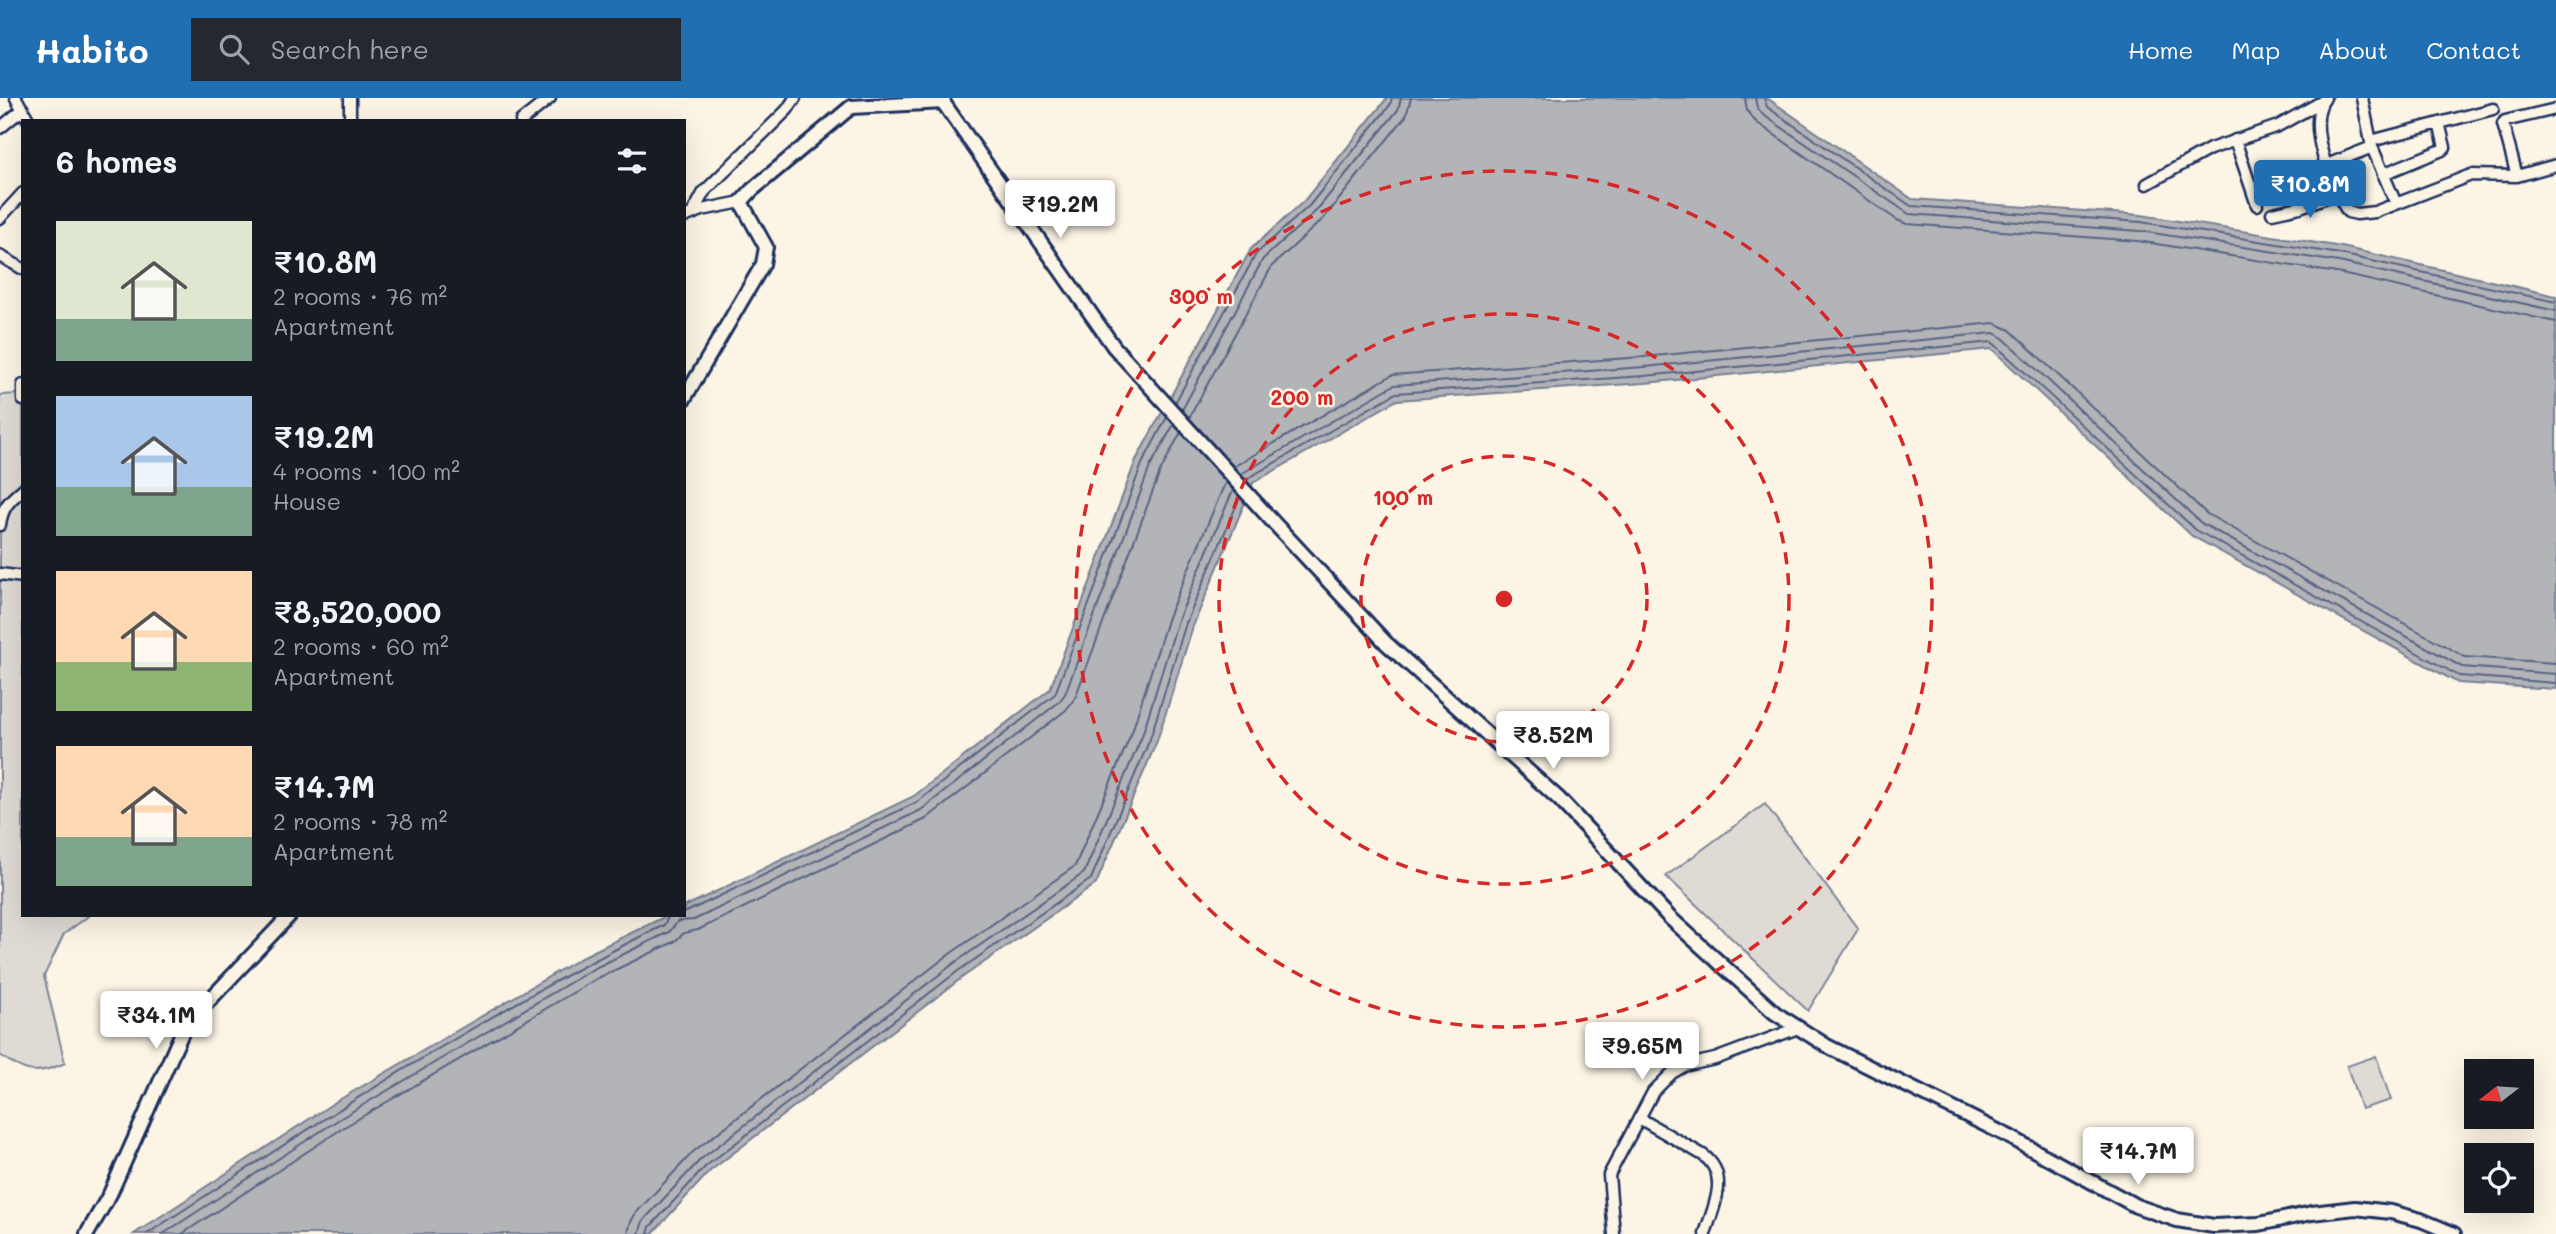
<!DOCTYPE html>
<meta charset="utf-8">
<style>
:root{--surface:#171b24;--page:#242831;--text:#f1f3f6;--muted:#9ea1a6;--accent:#1f6fb2}
body{margin:0;font-family:Mali,sans-serif;background:var(--page);color:var(--text);height:100vh;display:flex;flex-direction:column;font-size:26px;white-space:nowrap}
*{box-sizing:border-box;margin:0}
p{font-size:23px;color:var(--muted)}
.icon{flex:none;width:38px;height:38px;fill:none;stroke:currentColor;stroke-width:2;stroke-linecap:round;stroke-linejoin:round}
.map{position:relative;flex:1;overflow:hidden}
.details{position:absolute;left:21px;top:21px;width:665px;height:798px;display:flex;flex-direction:column;background:var(--surface);border-radius:0px;box-shadow:0 7px 28px #0002}
.details>*{flex:none}
.needle{width:46px;rotate:253deg}
.fabs{position:absolute;left:2464px;top:961px;display:grid;gap:14px}
.fabs a{display:grid;place-items:center;width:70px;height:70px;border-radius:0px;background:var(--surface);box-shadow:0 7px 28px #0002;font-size:35px}
.price{position:absolute;translate:-50% -60px;padding:0 16px;border-radius:7px;background:#fff;color:#222;font-size:23px;line-height:46px;filter:drop-shadow(0 2px 4px #0008)}
.price::after{content:'';position:absolute;left:50%;top:42px;width:21px;height:16px;margin-left:-10px;background:inherit;clip-path:polygon(0 0,100% 0,50% 100%)}
.price.active{background:var(--accent);color:#fff}
ul{padding:0;list-style:none}
li{display:flex;align-items:center;gap:21px;height:175px;padding:0 35px}
li span{display:grid;place-items:center;flex:none;width:196px;height:140px;border-radius:0px;color:#555}
li>.icon{margin-inline-start:auto}
span .icon{width:84px;height:84px;fill:#fffc;stroke-width:1}
li b{font-size:30px}
h2{display:flex;justify-content:space-between;align-items:center;height:84px;padding:0 35px;font-size:30px}
header{display:flex;align-items:center;gap:42px;box-sizing:border-box;height:98px;padding:0 35px;background:var(--accent);color:#fff}
header strong{font-size:33px}
nav{display:flex;gap:38px;margin-inline-start:auto;font-size:24px}
.search{width:490px;height:63px;background:var(--page);display:flex;align-items:center;gap:18px;box-sizing:border-box;padding:0 24px;border-radius:0px;color:var(--muted);font-size:26px}
.map>svg:first-child{display:block}
.green{fill:#dfdbd4;stroke:#7d8599;stroke-width:2}
.water{fill:#b2b4b8;stroke:#767f94;stroke-width:2}
.lines{fill:none;stroke-linecap:round;stroke-linejoin:round}
.shore{stroke:#576482;stroke-width:2}
.minor-casing{stroke:#1b2f5e;stroke-width:15}
.major-casing{stroke:#1b2f5e;stroke-width:18}
.minor{stroke:#fcf5e5;stroke-width:10}
.major{stroke:#fcf5e5;stroke-width:12}
.ring{fill:none;stroke:#d62828;stroke-width:3.5;stroke-dasharray:12 9}
.centre{fill:#d62828;stroke:#fcf5e5;stroke-width:3.5}
.ring-label{font-size:21px;text-anchor:middle;font-weight:bold;fill:#d62828;stroke:#fcf5e5;stroke-width:5;stroke-linejoin:round;paint-order:stroke}
</style>
<header>
<strong>Habito</strong>
<div class="search"><svg class="icon" aria-label="search" viewBox="0 0 24 24"><circle cx="10" cy="10" r="6"/><path d="M15 15l6 6"/></svg>Search here</div>
<nav><a>Home</a><a>Map</a><a>About</a><a>Contact</a></nav>
</header>
<div class="map">
<svg width="2556" height="1136" viewBox="0 0 2556 1136">
<rect width="100%" height="100%" fill="#fcf5e5"/>
<filter id="ink" filterUnits="userSpaceOnUse"><feTurbulence type="fractalNoise" baseFrequency=".0143" numOctaves="2"/><feDisplacementMap in="SourceGraphic" scale="14" xChannelSelector="R" yChannelSelector="G"/><feConvolveMatrix kernelMatrix="1 2 1 2 8 2 1 2 1" color-interpolation-filters="sRGB"/></filter>
<g filter="url(#ink)">
<path class="green" d="M23 296V817H90L64 836 44 878 65 965C36 978 25 975 0 957V297Z
M1765 706 1858 831 1808 913 1666 778Z
M2376 958 2391 1002 2361 1011 2347 968Z"/>
<path class="water" d="M1387 0H1767L1912 101 2141 117 2342 149 2556 198V591L2458 585 2192 438 1992 251 1645 285 1397 302 1253 385 1193 528 1157 643 1096 786 963 879 710 1073 652 1136H134L332 1006 586 857 668 817H684V809L914 698 1050 591 1136 362 1251 151 1304 103Z"/>
<g class="lines">
<path class="shore" d="M1745 0 1747 13 1756 24 1897 122 1907 126 2138 143 2337 175 2556 224
M1755 0 1757 9 1762 16 1909 116 2140 133 2339 164 2556 213
M1764 0 1767 9 1911 108 2141 124 2340 156 2556 204
M1175 305 1256 156 1309 108 1390 7 1392 0
M1182 312 1263 161 1316 113 1398 12 1401 0
M1189 320 1272 168 1324 120 1406 18 1411 0
M1233 369 1392 277 1643 259 1995 225 2010 232 2207 416 2465 559 2556 565
M1241 376 1394 287 1644 269 1994 235 2003 240 2201 425 2462 569 2556 576
M1247 383 1250 379 1396 295 1644 278 1992 244 2196 432 2459 578 2556 585
M684 815 917 704 1055 596 1142 366 1167 319
M147 1136C315 1026 484 915 664 827L669 817
M163 1136 341 1020 593 871 669 834 678 823 694 822 921 712 1059 604 1065 596 1150 369 1174 326
M182 1136 346 1028 598 880 674 844 684 835 698 832 926 721 1066 612 1075 600 1160 374 1181 334
M628 1136 630 1126 635 1116 694 1053 947 858 1075 768 1132 634 1168 519 1226 383
M639 1136 643 1123 701 1061 953 866 1084 775 1142 638 1178 522 1233 392
M648 1136 650 1129 706 1068 958 873 1091 781 1150 641 1186 525 1240 399"/>
<defs>
<path id="minor" d="M16 0 29 23
M2325 0C2305 26 2332 90 2348 114L2357 116 2375 114 2471 77 2517 78 2556 67
M2362 0 2372 49 2396 106
M350 22V0
M521 23 550 0
M0 30 23 11
M2235 42 2257 107
M2371 43 2493 11
M2327 67 2372 49
M2383 76 2442 52 2445 49 2439 25
M2517 78 2503 26 2505 23 2556 11
M2147 86 2210 51 2278 28 2321 4
M2272 115 2300 109 2338 95
M692 116 704 94 787 12 795 0
M684 119 702 112 741 104
M0 120 23 95
M0 158 23 171
M23 287V302
M0 427C2 409 10 402 23 391
M0 476 23 479
M1639 1020 1703 1057C1731 1078 1713 1109 1705 1136
M1614 1136 1609 1077 1653 994 1672 975 1684 968 1715 961 1798 930"/>
<path id="major" d="M940 0 1114 249 1275 426 1386 545 1559 701 1669 819 1775 915 1827 948 2008 1038 2136 1108 2177 1122 2214 1128 2259 1126 2312 1115 2355 1110 2391 1114 2421 1122 2454 1136
M684 301 763 166 766 149 741 104 752 92 851 9 944 4
M87 1136 110 1096 185 928 290 817"/>
</defs>
<use href="#minor" class="minor-casing"/>
<use href="#major" class="major-casing"/>
<use href="#minor" class="minor"/>
<use href="#major" class="major"/>
</g>
</g>
<g class="ring">
<circle cx="1504" cy="501" r="143"/>
<circle cx="1504" cy="501" r="285"/>
<circle cx="1504" cy="501" r="428"/>
</g>
<circle cx="1504" cy="501" r="10" class="centre"/>
<g class="ring-label">
<text x="1201" y="206">300 m</text>
<text x="1302" y="307">200 m</text>
<text x="1403" y="407">100 m</text>
</g>
</svg>
<div class="fabs">
<a><svg class="needle" viewBox="-14 -14 28 28"><path d="M0-13l5 13h-10z" fill="#e53935"/><path d="M0 13l5-13h-10z" fill="#9ea1a6"/></svg></a>
<a><svg class="icon" aria-label="locate" viewBox="0 0 24 24"><circle cx="12" cy="12" r="6"/><path d="M12 2v4M12 18v4M2 12h4M18 12h4"/></svg></a>
</div>
<b class="price active" style="left:2310px;top:122px">₹10.8M</b>
<b class="price" style="left:1060px;top:142px">₹19.2M</b>
<b class="price" style="left:1553px;top:673px">₹8.52M</b>
<b class="price" style="left:156px;top:953px">₹34.1M</b>
<b class="price" style="left:1642px;top:984px">₹9.65M</b>
<b class="price" style="left:2138px;top:1089px">₹14.7M</b>
<section class="details">
<h2>6 homes<svg class="icon" aria-label="filters" viewBox="0 0 24 24"><path d="M4 7h16M4 17h16"/><circle cx="9" cy="7" r="2"/><circle cx="15" cy="17" r="2"/></svg></h2>
<ul>
<li><span style="background:linear-gradient(#dfe7d0 70%,#7fa58c 0)"><svg class="icon" aria-label="home" viewBox="0 0 24 24"><path d="M3 11l9-7 9 7M6 9v11h12V9"/></svg></span><div><b>₹10.8M</b><p>2 rooms · 76 m²</p><p>Apartment</p></div></li>
<li><span style="background:linear-gradient(#a9c7e8 65%,#7fa58c 0)"><svg class="icon" aria-label="home" viewBox="0 0 24 24"><path d="M3 11l9-7 9 7M6 9v11h12V9"/></svg></span><div><b>₹19.2M</b><p>4 rooms · 100 m²</p><p>House</p></div></li>
<li><span style="background:linear-gradient(#ffd9b3 65%,#8fb573 0)"><svg class="icon" aria-label="home" viewBox="0 0 24 24"><path d="M3 11l9-7 9 7M6 9v11h12V9"/></svg></span><div><b>₹8,520,000</b><p>2 rooms · 60 m²</p><p>Apartment</p></div></li>
<li><span style="background:linear-gradient(#ffd9b3 65%,#7fa58c 0)"><svg class="icon" aria-label="home" viewBox="0 0 24 24"><path d="M3 11l9-7 9 7M6 9v11h12V9"/></svg></span><div><b>₹14.7M</b><p>2 rooms · 78 m²</p><p>Apartment</p></div></li>
</ul>
</section>
</div>
